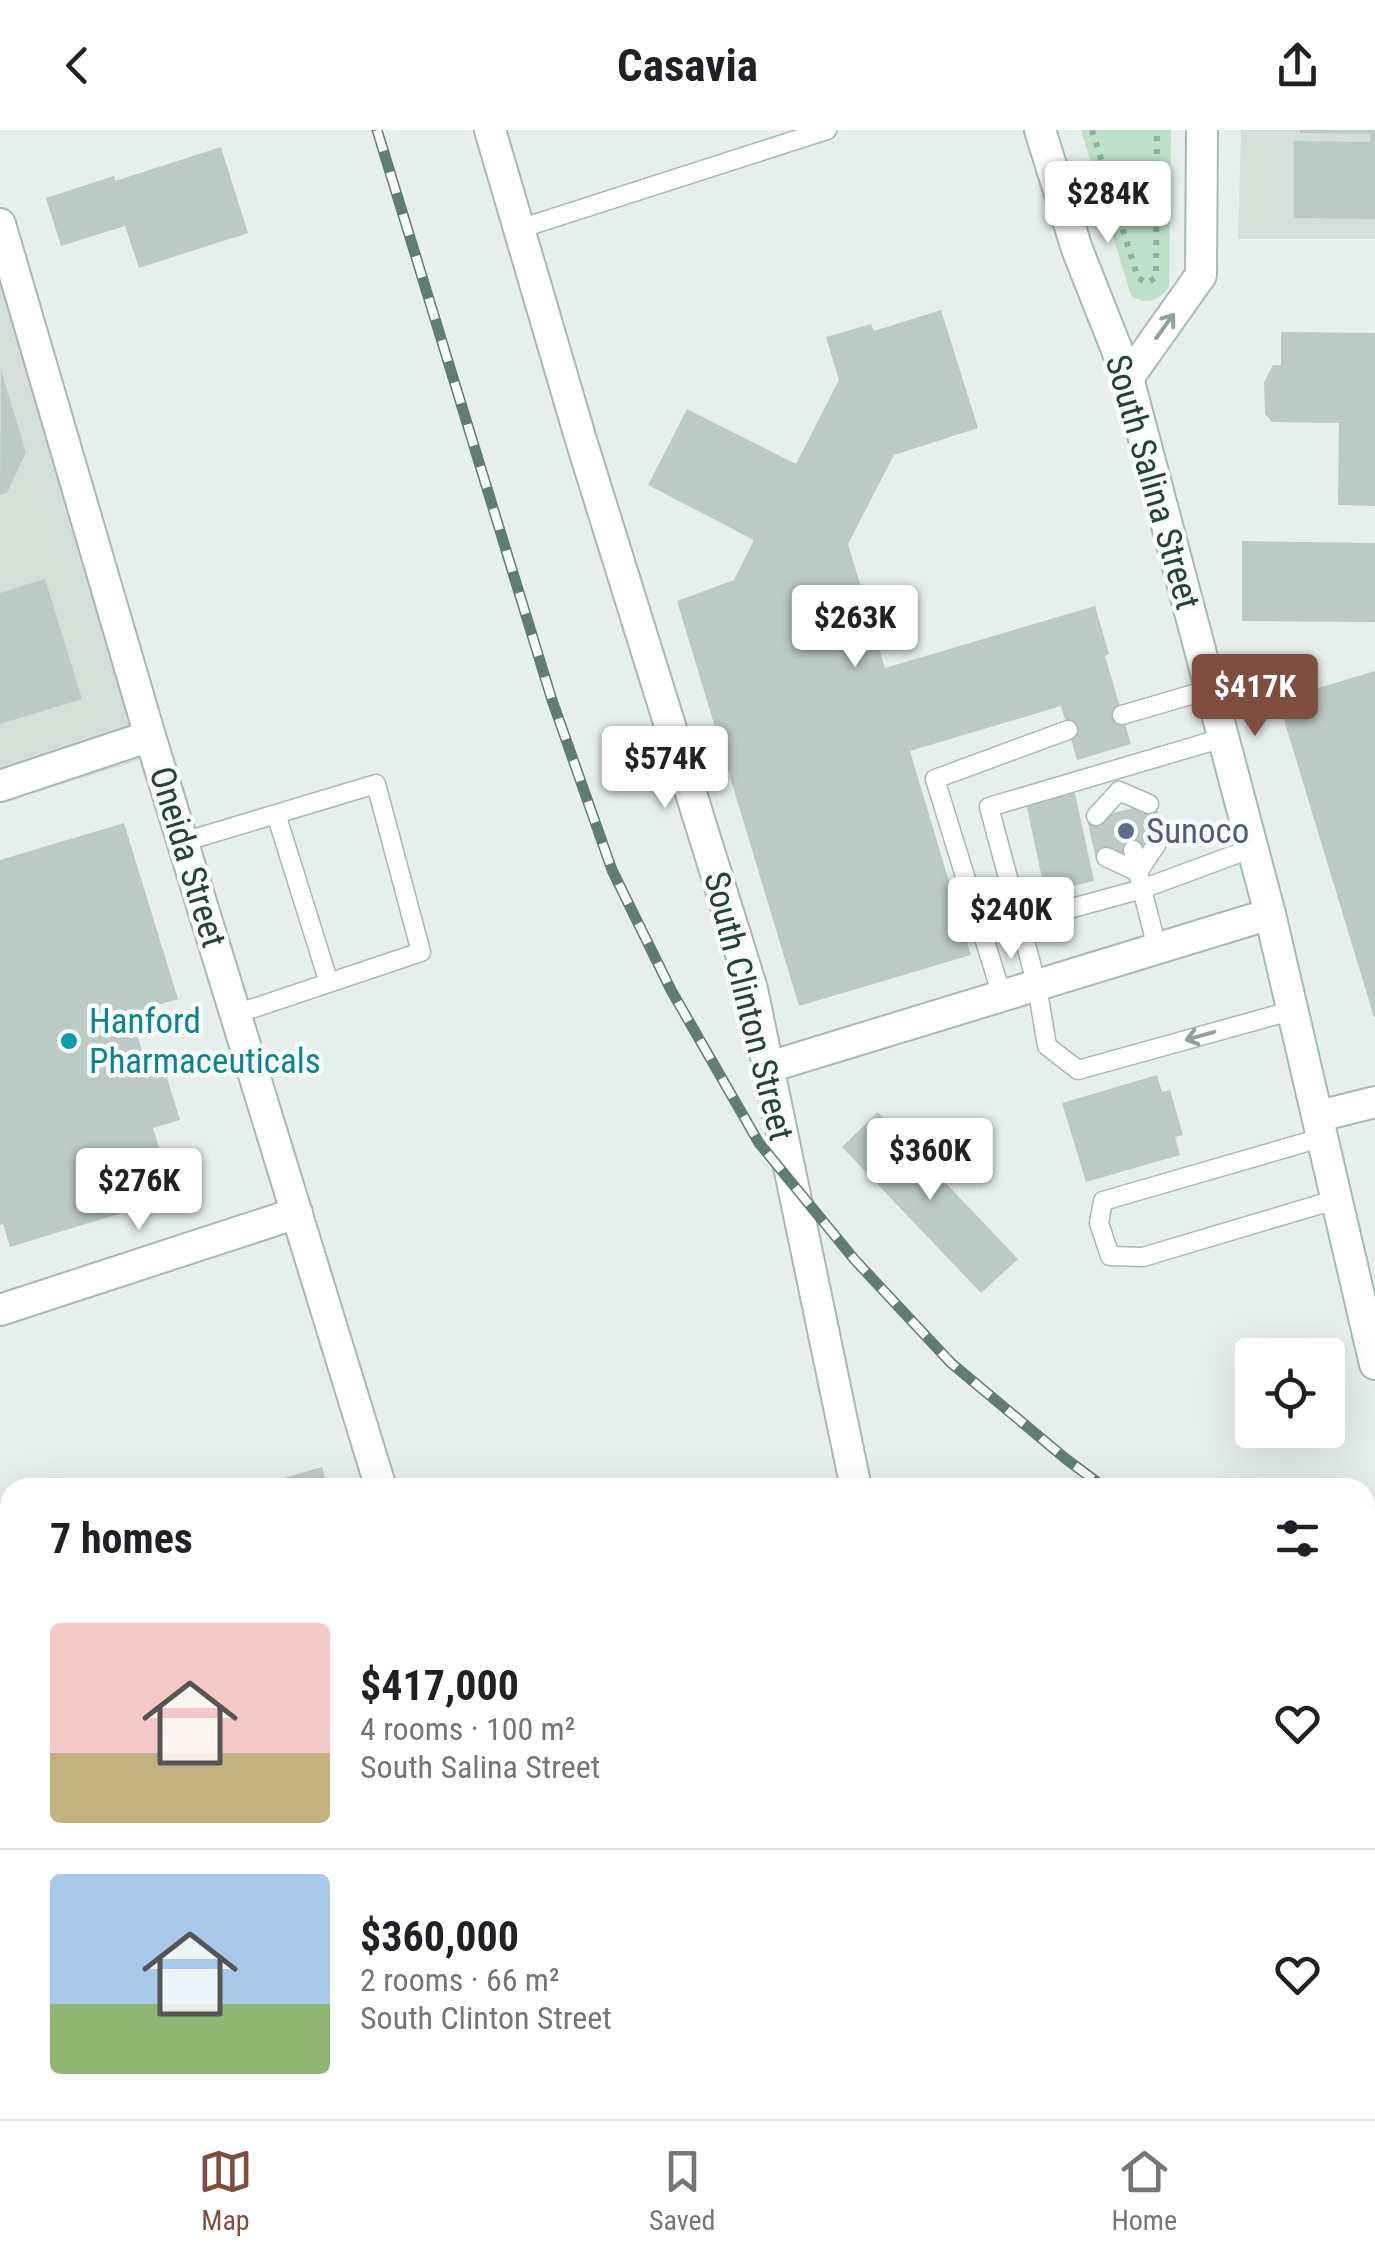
<!DOCTYPE html>
<meta charset="utf-8">
<style>
:root{--surface:#fff;--page:#f2f2f2;--text:#202124;--muted:#757577;--line:#e0e0e0;--accent:#7f4e3f}
body{margin:0;font-family:"Roboto Condensed",sans-serif;background:var(--page);color:var(--text);height:100vh;display:flex;flex-direction:column;font-size:38px;white-space:nowrap}
*{box-sizing:border-box;margin:0}
p{font-size:32px;color:var(--muted)}
.icon{flex:none;width:55px;height:55px;fill:none;stroke:currentColor;stroke-width:2;stroke-linecap:round;stroke-linejoin:round}
.map{position:relative;flex:1;overflow:hidden}
.details{position:absolute;left:0px;top:1348px;width:1375px;height:642px;display:flex;flex-direction:column;background:var(--surface);border-radius:30px 30px 0 0;box-shadow:0 10px 40px #0002}
.details>*{flex:none}
.fabs{position:absolute;left:1235px;top:1208px;display:grid;gap:20px}
.fabs a{display:grid;place-items:center;width:110px;height:110px;border-radius:10px;background:var(--surface);box-shadow:0 10px 40px #0002;font-size:50px}
.price{position:absolute;translate:-50% -85px;padding:0 22px;border-radius:10px;background:#fff;color:#222;font-size:32px;line-height:65px;filter:drop-shadow(0 2px 5px #0008)}
.price::after{content:'';position:absolute;left:50%;top:60px;width:30px;height:22px;margin-left:-15px;background:inherit;clip-path:polygon(0 0,100% 0,50% 100%)}
.price.active{background:var(--accent);color:#fff}
ul{padding:0;list-style:none}
li{display:flex;align-items:center;gap:30px;height:250px;padding:0 50px}
li+li{border-top:2px solid var(--line)}
li span{display:grid;place-items:center;flex:none;width:280px;height:200px;border-radius:10px;color:#555}
li>.icon{margin-inline-start:auto}
span .icon{width:120px;height:120px;fill:#fffc;stroke-width:1}
li b{font-size:42px}
h2{display:flex;justify-content:space-between;align-items:center;height:120px;padding:0 50px;font-size:42px}
header{display:flex;justify-content:space-between;align-items:center;height:130px;padding:0 50px;background:var(--surface);font-size:45px;font-weight:700}
.tab-bar{display:flex;justify-content:space-around;align-items:center;height:140px;border-top:2px solid var(--line);background:var(--surface);font-size:28px;color:var(--muted)}
.tab-bar a{display:grid;justify-items:center;gap:5px}
.tab-bar .active{color:var(--accent)}
.map>svg:first-child{display:block}
.built{fill:#d4dfda}
.green{fill:#bfe0c8}
.building{fill:#bbcac4}
.lines{fill:none;stroke-linecap:round;stroke-linejoin:round}
.lane-casing{stroke:#a8b8b2;stroke-width:21}
.street-casing{stroke:#a8b8b2;stroke-width:34}
.secondary-casing{stroke:#a4bbb3;stroke-width:34}
.path{stroke:#86b3a5;stroke-width:6;stroke-dasharray:5 8;stroke-linecap:butt}
.lane{stroke:#fff;stroke-width:18}
.street{stroke:#fff;stroke-width:30}
.secondary{stroke:#fff;stroke-width:30}
.rail-casing{stroke:#5f7d75;stroke-width:11}
.rail{stroke:#f7fbf9;stroke-width:8;stroke-dasharray:22;stroke-linecap:butt}
.oneway{stroke:#92a09c}
.service-dot{fill:#5c6f8a;stroke:#f7fbf9;stroke-width:4}
.culture-dot{fill:#0f9aa8;stroke:#f7fbf9;stroke-width:4}
.labels{text-anchor:middle;stroke-width:9;stroke-linejoin:round;paint-order:stroke}
.street-label{font-size:35px;fill:#24423a;stroke:#f7fbf9}
.service-label{font-size:35px;fill:#4e5e75;stroke:#f7fbf9;text-anchor:start}
.culture-label{font-size:35px;fill:#0d838f;stroke:#f7fbf9;text-anchor:start}
</style>
<header><svg class="icon" aria-label="back" viewBox="0 0 24 24"><path d="M15 5l-7 7 7 7"/></svg>Casavia<svg class="icon" aria-label="share" viewBox="0 0 24 24"><path d="M12 15V3M7 8l5-5 5 5M5 13v7h14v-7"/></svg></header>
<div class="map">
<svg width="1375" height="1989" viewBox="0 0 1375 1989">
<rect width="100%" height="100%" fill="#e6efeb"/>
<path class="built" d="M1241 0H1375V109H1238Z
M0 134 156 625 0 673Z"/>
<path class="green" d="M1081 0H1171L1169 157C1157 172 1148 175 1131 166Z"/>
<path class="building" d="M1300 0H1375V89L1294 88V11L1370 12V4L1300 3Z
M221 17 248 103 139 138 125 96 61 116 46 68 114 46 115 51Z
M941 180 978 298 894 325 848 414 885 538 1095 476 1109 524 1105 526 1131 614 1077 630 1061 576 910 621 971 825 799 876 677 471 734 450 754 410 648 355 687 279 796 334 839 250 826 207 871 194 874 201Z
M1281 202 1375 203V376L1338 375 1339 293 1272 292 1265 284 1264 252 1273 235H1281Z
M1 240 26 322 7 363 0 365Z
M1242 411 1375 413V492L1242 491Z
M45 449 82 569 0 594V463Z
M1375 541V887H1374L1278 570Z
M1075 663 1094 751 1045 762 1026 673Z
M1156 673 1165 713 1096 729 1087 689Z
M124 693 178 869 121 886 125 900 135 898 144 927 159 922 180 990 153 998 174 1067 10 1117 3 1094 0 1095V730Z
M1157 945 1162 962 1170 960 1183 1005 1175 1007 1180 1025 1086 1052 1062 973Z
M878 982 1018 1129 981 1163 842 1017Z
M322 1337 328 1358H256V1356Z
M10 1564V1846L0 1849V1567Z
M10 1956V1980H92L94 1989H9L0 1980V1958Z
M671 1980H789L791 1989H670Z"/>
<g class="lines">
<defs>
<path id="lane" d="M519 99 827 0
M1122 585 1211 559
M1223 608 989 677 1037 856 1047 916 1078 940 1294 880
M276 684 329 853
M1096 686 1119 661 1149 674
M183 712 376 654 421 822 236 884
M1133 720 1142 759 1253 718
M1106 727 1138 742 1156 715
M1021 792 1142 759 1157 818
M1002 866 935 649 1068 600
M1324 1007 1103 1071 1099 1093 1110 1126 1143 1127 1338 1069
M1073 1980 1075 1989
M1164 1980 1166 1989"/>
<path id="street" d="M490 0 581 310 752 859 856 1358
M0 94 150 606 381 1358
M1128 248 1201 145 1202 0
M0 656 150 606
M769 937 1270 784
M1319 986 1375 972
M0 1180 297 1083
M1365 1657 1375 1655
M0 1911 10 1909
M988 1980 990 1989
M432 1989V1980"/>
<path id="secondary" d="M1040 0 1077 119 1128 248 1270 784 1375 1234"/>
</defs>
<use href="#lane" class="lane-casing"/>
<use href="#street" class="street-casing"/>
<use href="#secondary" class="secondary-casing"/>
<path class="path" d="M1092 0 1138 148 1147 153 1156 147 1157 0"/>
<use href="#lane" class="lane"/>
<use href="#street" class="street"/>
<use href="#secondary" class="secondary"/>
<defs>
<path id="rail" d="M377 0 552 570 612 740 671 860 759 1013 854 1129 951 1233 1066 1329 1105 1358
M1365 1507 1375 1511"/>
</defs>
<use href="#rail" class="rail-casing"/>
<use href="#rail" class="rail"/>
</g>
<defs><path id="oneway-shaft" d="M-6 0H5M1.5-3L5.5 0L1.5 3" fill="none" stroke-width="1.6" stroke-linecap="round" stroke-linejoin="round" transform="scale(2.5)"/></defs>
<g class="oneway">
<use href="#oneway-shaft" transform="translate(1165 196) rotate(-54)"/>
<use href="#oneway-shaft" transform="translate(1200 906) rotate(164)"/>
</g>
<circle class="service-dot" cx="1126" cy="701" r="10"/>
<circle class="culture-dot" cx="69" cy="911" r="10"/>
<g class="labels">
<g class="street-label">
<text transform="translate(1153 352) rotate(74)" y="12">South Salina Street</text>
<text transform="translate(188 727) rotate(73)" y="12">Oneida Street</text>
<text transform="translate(749 876) rotate(76)" y="12">South Clinton Street</text>
</g>
<g class="service-label">
<text x="1146" y="713">Sunoco</text>
</g>
<g class="culture-label">
<text x="89" y="903">Hanford<tspan x="89" dy="40">Pharmaceuticals</tspan></text>
</g>
</g>
</svg>
<div class="fabs">
<a><svg class="icon" aria-label="locate" viewBox="0 0 24 24"><circle cx="12" cy="12" r="6"/><path d="M12 2v4M12 18v4M2 12h4M18 12h4"/></svg></a>
</div>
<b class="price" style="left:1108px;top:116px">$284K</b>
<b class="price" style="left:855px;top:540px">$263K</b>
<b class="price active" style="left:1255px;top:609px">$417K</b>
<b class="price" style="left:665px;top:681px">$574K</b>
<b class="price" style="left:1011px;top:832px">$240K</b>
<b class="price" style="left:930px;top:1073px">$360K</b>
<b class="price" style="left:139px;top:1103px">$276K</b>
<section class="details">
<h2>7 homes<svg class="icon" aria-label="filters" viewBox="0 0 24 24"><path d="M4 7h16M4 17h16"/><circle cx="9" cy="7" r="2"/><circle cx="15" cy="17" r="2"/></svg></h2>
<ul>
<li><span style="background:linear-gradient(#f6c9c9 65%,#c2b280 0)"><svg class="icon" aria-label="home" viewBox="0 0 24 24"><path d="M3 11l9-7 9 7M6 9v11h12V9"/></svg></span><div><b>$417,000</b><p>4 rooms · 100 m²</p><p>South Salina Street</p></div><svg class="icon" aria-label="heart" viewBox="0 0 24 24"><path d="M12 20l-8-8c-3-5 5-10 8-4 3-6 11-1 8 4z"/></svg></li>
<li><span style="background:linear-gradient(#a9c7e8 65%,#8fb573 0)"><svg class="icon" aria-label="home" viewBox="0 0 24 24"><path d="M3 11l9-7 9 7M6 9v11h12V9"/></svg></span><div><b>$360,000</b><p>2 rooms · 66 m²</p><p>South Clinton Street</p></div><svg class="icon" aria-label="heart" viewBox="0 0 24 24"><path d="M12 20l-8-8c-3-5 5-10 8-4 3-6 11-1 8 4z"/></svg></li>
</ul>
</section>
</div>
<nav class="tab-bar">
<a class="active"><svg class="icon" aria-label="map" viewBox="0 0 24 24"><path d="M3 6l6-2 6 2 6-2v14l-6 2-6-2-6 2zM9 4v14M15 6v14"/></svg>Map</a>
<a><svg class="icon" aria-label="saved" viewBox="0 0 24 24"><path d="M7 4h10v16l-5-4-5 4z"/></svg>Saved</a>
<a><svg class="icon" aria-label="home" viewBox="0 0 24 24"><path d="M3 11l9-7 9 7M6 9v11h12V9"/></svg>Home</a>
</nav>
